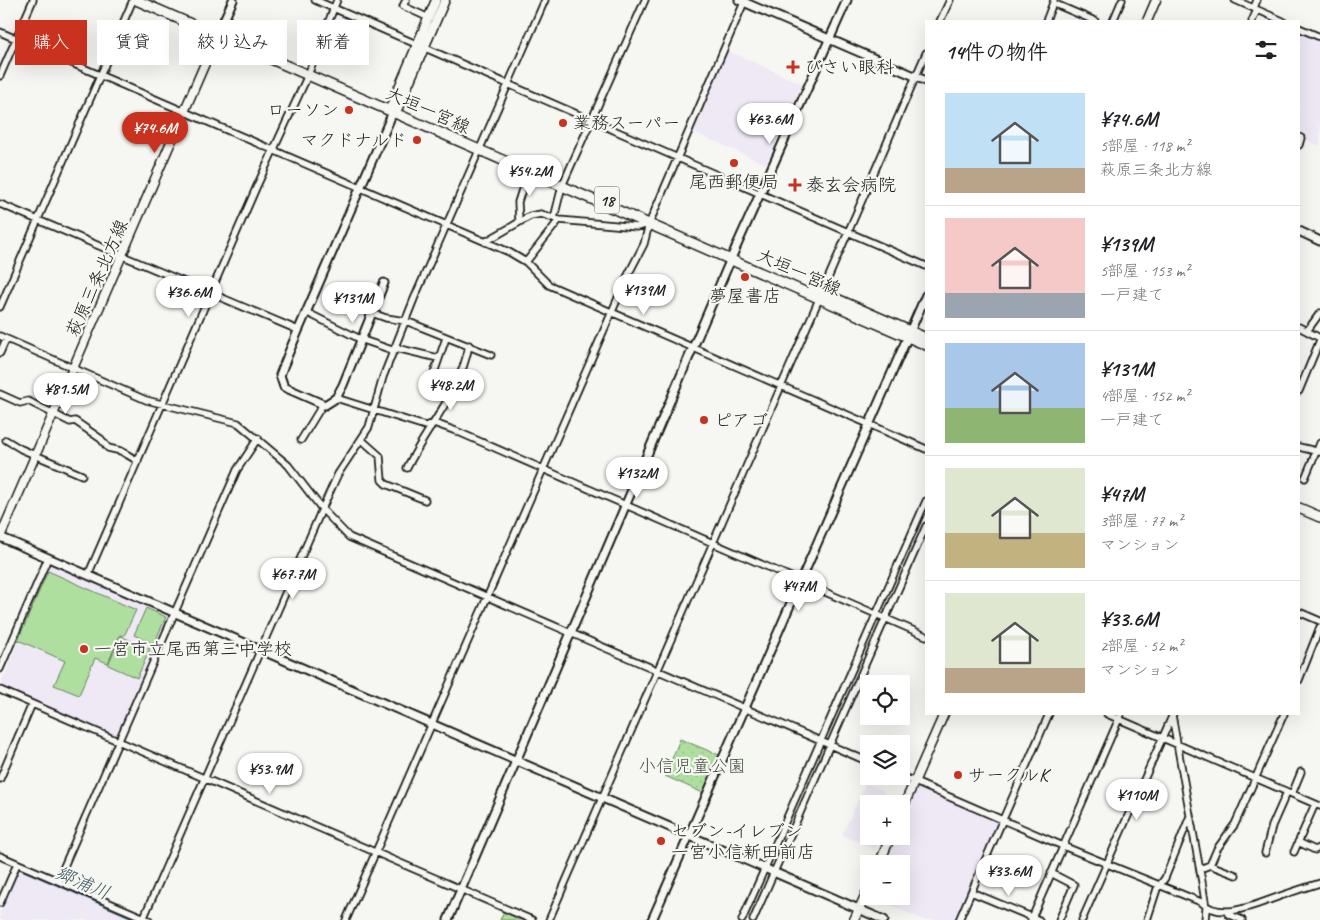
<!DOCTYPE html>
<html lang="ja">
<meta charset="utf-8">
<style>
:root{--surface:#fff;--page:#f6f6f6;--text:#202124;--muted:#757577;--line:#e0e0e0;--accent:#c8321e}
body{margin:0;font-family:Caveat,"Klee One",sans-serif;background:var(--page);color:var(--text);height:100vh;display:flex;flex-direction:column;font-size:19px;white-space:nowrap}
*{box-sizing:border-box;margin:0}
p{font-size:16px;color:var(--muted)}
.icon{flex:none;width:28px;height:28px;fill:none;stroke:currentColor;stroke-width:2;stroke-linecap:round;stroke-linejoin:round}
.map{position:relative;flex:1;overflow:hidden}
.details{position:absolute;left:925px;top:20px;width:375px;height:695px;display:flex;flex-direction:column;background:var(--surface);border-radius:0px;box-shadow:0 5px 20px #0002}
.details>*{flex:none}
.top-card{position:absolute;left:15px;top:20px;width:475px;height:45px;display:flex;gap:10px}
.tools{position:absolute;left:860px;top:675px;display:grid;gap:10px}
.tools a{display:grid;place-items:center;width:50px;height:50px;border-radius:0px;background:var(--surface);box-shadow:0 5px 20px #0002;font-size:25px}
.price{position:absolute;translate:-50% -42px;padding:0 11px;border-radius:18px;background:#fff;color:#222;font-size:16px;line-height:32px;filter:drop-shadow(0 1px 2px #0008)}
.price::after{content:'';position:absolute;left:50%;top:30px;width:15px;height:11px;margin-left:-8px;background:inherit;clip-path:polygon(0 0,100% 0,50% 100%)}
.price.selected{background:var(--accent);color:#fff}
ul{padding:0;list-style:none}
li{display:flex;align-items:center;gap:15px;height:125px;padding:0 20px}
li+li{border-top:1px solid var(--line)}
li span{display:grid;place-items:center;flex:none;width:140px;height:100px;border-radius:0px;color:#555}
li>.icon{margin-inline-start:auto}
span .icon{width:60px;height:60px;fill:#fffc;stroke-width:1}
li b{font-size:21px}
h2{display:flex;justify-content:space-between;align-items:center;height:60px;padding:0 20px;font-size:21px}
.tag{padding:0 18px;border-radius:0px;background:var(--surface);box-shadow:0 5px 20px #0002;font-size:18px;line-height:45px}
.tag.selected{background:var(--accent);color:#fff}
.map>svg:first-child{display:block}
.built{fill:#eee9f5}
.grass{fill:#afdf9f;stroke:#667e5e}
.park{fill:url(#park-dots);stroke:#667e5e}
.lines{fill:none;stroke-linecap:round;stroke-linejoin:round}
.stream{stroke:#5f8799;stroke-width:2}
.minor-casing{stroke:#1c1c1c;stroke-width:9}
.tertiary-casing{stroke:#1c1c1c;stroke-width:11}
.secondary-casing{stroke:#1c1c1c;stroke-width:11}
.primary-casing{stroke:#1c1c1c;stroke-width:12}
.minor{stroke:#f6f6f2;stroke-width:5.5}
.tertiary{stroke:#f6f6f2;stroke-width:7}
.secondary{stroke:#f6f6f2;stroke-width:8}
.primary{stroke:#f6f6f2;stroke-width:9}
.poi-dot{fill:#c8321e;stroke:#f6f6f2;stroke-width:2}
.labels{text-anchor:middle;stroke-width:4.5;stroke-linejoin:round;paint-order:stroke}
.shield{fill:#f6f6f2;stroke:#5d5d5c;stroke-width:1}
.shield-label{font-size:16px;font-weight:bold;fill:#1c1c1c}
.poi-label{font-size:18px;fill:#1c1c1c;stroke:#f6f6f2;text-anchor:start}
.street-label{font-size:18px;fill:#1c1c1c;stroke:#f6f6f2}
.park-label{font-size:18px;fill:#485643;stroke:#f6f6f2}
.water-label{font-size:19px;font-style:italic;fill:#435b65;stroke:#f6f6f2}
</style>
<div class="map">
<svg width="1320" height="920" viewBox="0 0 1320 920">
<defs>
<pattern id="park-dots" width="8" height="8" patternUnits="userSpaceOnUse" patternTransform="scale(1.25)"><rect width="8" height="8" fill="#afdf9f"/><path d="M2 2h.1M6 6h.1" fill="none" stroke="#96bf88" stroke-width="1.8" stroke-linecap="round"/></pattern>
</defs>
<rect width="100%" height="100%" fill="#f6f6f2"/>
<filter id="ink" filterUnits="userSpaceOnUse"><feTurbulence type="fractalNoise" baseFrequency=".02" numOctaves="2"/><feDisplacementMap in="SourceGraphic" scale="10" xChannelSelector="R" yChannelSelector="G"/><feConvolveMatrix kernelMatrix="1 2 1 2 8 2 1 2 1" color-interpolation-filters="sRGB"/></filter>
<g filter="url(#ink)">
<path class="built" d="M1299 33 1320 42V146L1299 136Z
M727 50 802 84 766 164 693 132Z
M50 565 168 616 116 736 0 686Z
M866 783 884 791 882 796 896 802 869 804V836H881L875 849 842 835Z
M917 786 999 821 955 920H924L870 896H901V864H883L895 836H901V823Z
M19 869 134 920H0V912Z"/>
<path class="grass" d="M48 571 136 610 124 636 120 635 108 663 95 658 79 695 54 685 65 661 18 640Z
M146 608 166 617 154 644 134 635Z
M120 636 150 649 137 678 108 665Z
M504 911 524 920H500Z"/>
<path class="park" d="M680 739 719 755 703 793 665 776Z"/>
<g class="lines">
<path class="stream" d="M18 868 138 920"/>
<defs>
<path id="minor" d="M315 0 926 266
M406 0 403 6 429 18
M1235 0 1283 21
M1053 3 1095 21
M1254 8 1257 0
M940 21 950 0
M1046 21 1054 0
M1113 21 1122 0
M1252 21 1257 10
M1299 28 1320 37
M0 32 509 252 526 262 549 285 926 449
M0 76 33 0
M1299 137 1301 138 1299 145
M0 204 298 330
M554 218 562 186 645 0
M519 222 518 202 528 171
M649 224 745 0
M526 262 559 220
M0 307 133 0
M306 312 360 339 395 351
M372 313 386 318 406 321 491 355
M1299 327 1320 338
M1307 331 1320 313
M0 336 146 400 238 423 288 465 322 509 349 537 869 762
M396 348 438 358
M0 353 6 339
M434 373 446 338
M1299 391 1320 340
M0 394 20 403 28 401 70 422 75 421 101 439 108 448 121 451 138 461
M336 398 425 426 434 423 456 431 926 636
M6 440 21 449 82 475
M301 440 323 404
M362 440 380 456 382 480 386 484 425 500
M1299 447 1320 452
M1317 451 1320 443
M407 468C427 427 461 391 469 345
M1305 478 1316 452
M88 575 256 188 308 75 337 0
M1299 612 1320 621
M0 669 48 558
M1299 680 1320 627
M0 690 532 920
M1107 714 1320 806
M1172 715 1202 882 1206 908 1205 920
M901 776 1063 846 1201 902C1220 920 1250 907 1272 899 1288 893 1304 888 1320 883
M0 779 32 704
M1292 794 1301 772
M1298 842 1315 850 1320 847
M1294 852 1315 804
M1265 853 1272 826 1287 792
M0 856 149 920
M1210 865 1217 849 1235 824 1284 714
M1200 869 1210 865 1236 875
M1051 873 1074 885 1059 920
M58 880 237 470 258 438
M971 892 1039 920
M0 903 17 864
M1228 914 1242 920
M144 917 322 509 338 474 369 427 383 377 414 299 545 0
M346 920 628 275 644 244 649 224 637 227 559 220 541 214 530 216 485 242
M549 920 926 53
M742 920 926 501
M753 920 926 526
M959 920 1049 714
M1031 920 1121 714
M1082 920 1173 714
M1147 920 1157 889 1165 878 1190 816"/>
<path id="tertiary" d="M739 0 926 81
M219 31 233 0
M1299 231 1320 241
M384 283 343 385 336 398 325 405 284 387 280 375 289 352 393 112
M0 537 884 920
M448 920 733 254 847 0
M652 920 926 295"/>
<path id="secondary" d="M1147 21 1156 0
M393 112 398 108 445 0
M393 112 391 106 436 0
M0 537 219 31
M901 812 944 714
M879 864 891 836
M854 920 869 887"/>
<path id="primary" d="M136 0 926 345
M812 288 926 338
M1299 508 1320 517"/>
</defs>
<use href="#minor" class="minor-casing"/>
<use href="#tertiary" class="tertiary-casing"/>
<use href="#secondary" class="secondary-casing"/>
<use href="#primary" class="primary-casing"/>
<use href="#minor" class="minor"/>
<use href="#tertiary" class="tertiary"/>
<use href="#secondary" class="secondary"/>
<use href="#primary" class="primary"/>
</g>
</g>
<g class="poi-dot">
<path d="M790.5 59.5h5v5h5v5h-5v5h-5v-5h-5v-5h5z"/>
<circle cx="349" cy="110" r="5"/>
<circle cx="563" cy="123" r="5"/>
<circle cx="417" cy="140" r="5"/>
<circle cx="734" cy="163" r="5"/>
<path d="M792.5 177.5h5v5h5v5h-5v5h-5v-5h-5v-5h5z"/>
<circle cx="745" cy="277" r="5"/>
<circle cx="704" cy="420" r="5"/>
<circle cx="84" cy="649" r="5"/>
<circle cx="958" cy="775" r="5"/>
<circle cx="661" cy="841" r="5"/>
</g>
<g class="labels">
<rect class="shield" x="594.5" y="186.5" width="25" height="27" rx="4"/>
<g class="shield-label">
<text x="607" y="206">18</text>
</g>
<g class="poi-label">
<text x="804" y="73">びさい眼科</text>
<text x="339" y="116" text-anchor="end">ローソン</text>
<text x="573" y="129">業務スーパー</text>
<text x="407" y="146" text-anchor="end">マクドナルド</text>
<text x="734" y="188" text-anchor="middle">尾西郵便局</text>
<text x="806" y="191">泰玄会病院</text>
<text x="745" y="302" text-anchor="middle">夢屋書店</text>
<text x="714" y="426">ピアゴ</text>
<text x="94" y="655">一宮市立尾西第三中学校</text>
<text x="968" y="781">サークルK</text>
<text x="671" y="837">セブン-イレブン<tspan x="671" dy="21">一宮小信新田前店</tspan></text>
</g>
<g class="street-label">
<text transform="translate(428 110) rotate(24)" y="6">大垣一宮線</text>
<text transform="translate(799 272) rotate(24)" y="6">大垣一宮線</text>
<text transform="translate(97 278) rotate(-66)" y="6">萩原三条北方線</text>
</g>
<g class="park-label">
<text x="692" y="772">小信児童公園</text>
</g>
<g class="water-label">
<text transform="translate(83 882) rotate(23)" y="7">郷浦川</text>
</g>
</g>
</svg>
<div class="tools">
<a><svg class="icon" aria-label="locate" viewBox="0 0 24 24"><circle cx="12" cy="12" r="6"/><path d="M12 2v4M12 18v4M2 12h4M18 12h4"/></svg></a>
<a><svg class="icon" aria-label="layers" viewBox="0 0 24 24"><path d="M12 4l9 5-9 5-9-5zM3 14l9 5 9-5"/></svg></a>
<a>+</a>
<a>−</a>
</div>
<b class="price" style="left:770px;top:145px">¥63.6M</b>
<b class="price selected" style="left:155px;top:154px">¥74.6M</b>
<b class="price" style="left:530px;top:197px">¥54.2M</b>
<b class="price" style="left:644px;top:316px">¥139M</b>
<b class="price" style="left:189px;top:318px">¥36.6M</b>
<b class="price" style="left:353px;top:324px">¥131M</b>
<b class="price" style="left:451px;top:411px">¥48.2M</b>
<b class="price" style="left:66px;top:415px">¥81.5M</b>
<b class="price" style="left:637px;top:499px">¥132M</b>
<b class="price" style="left:293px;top:600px">¥67.7M</b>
<b class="price" style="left:799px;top:612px">¥47M</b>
<b class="price" style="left:270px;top:795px">¥53.9M</b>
<b class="price" style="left:1137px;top:821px">¥110M</b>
<b class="price" style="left:1009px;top:897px">¥33.6M</b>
<div class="top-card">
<a class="tag selected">購入</a>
<a class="tag">賃貸</a>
<a class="tag">絞り込み</a>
<a class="tag">新着</a>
</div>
<section class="details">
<h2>14件の物件<svg class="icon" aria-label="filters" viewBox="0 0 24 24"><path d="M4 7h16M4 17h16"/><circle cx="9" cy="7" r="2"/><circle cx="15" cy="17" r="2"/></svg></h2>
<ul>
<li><span style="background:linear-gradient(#bfe0f5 75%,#b9a48a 0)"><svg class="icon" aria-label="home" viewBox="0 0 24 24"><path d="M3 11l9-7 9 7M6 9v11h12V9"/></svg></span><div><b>¥74.6M</b><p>5部屋 · 118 m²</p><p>萩原三条北方線</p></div></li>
<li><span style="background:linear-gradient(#f6c9c9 75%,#9aa5b1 0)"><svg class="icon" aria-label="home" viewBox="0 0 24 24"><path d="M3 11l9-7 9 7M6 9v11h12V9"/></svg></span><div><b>¥139M</b><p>5部屋 · 153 m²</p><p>一戸建て</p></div></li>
<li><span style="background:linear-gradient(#a9c7e8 65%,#8fb573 0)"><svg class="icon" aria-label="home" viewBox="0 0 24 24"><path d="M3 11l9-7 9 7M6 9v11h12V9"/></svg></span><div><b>¥131M</b><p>4部屋 · 152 m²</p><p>一戸建て</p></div></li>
<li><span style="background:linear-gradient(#dfe7d0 65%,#c2b280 0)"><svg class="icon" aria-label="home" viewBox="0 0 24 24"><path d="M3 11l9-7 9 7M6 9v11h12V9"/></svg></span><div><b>¥47M</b><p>3部屋 · 77 m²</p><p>マンション</p></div></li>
<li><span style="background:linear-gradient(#dfe7d0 75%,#b9a48a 0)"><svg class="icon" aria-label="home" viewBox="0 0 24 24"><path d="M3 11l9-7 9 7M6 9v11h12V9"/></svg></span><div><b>¥33.6M</b><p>2部屋 · 52 m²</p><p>マンション</p></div></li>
</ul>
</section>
</div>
